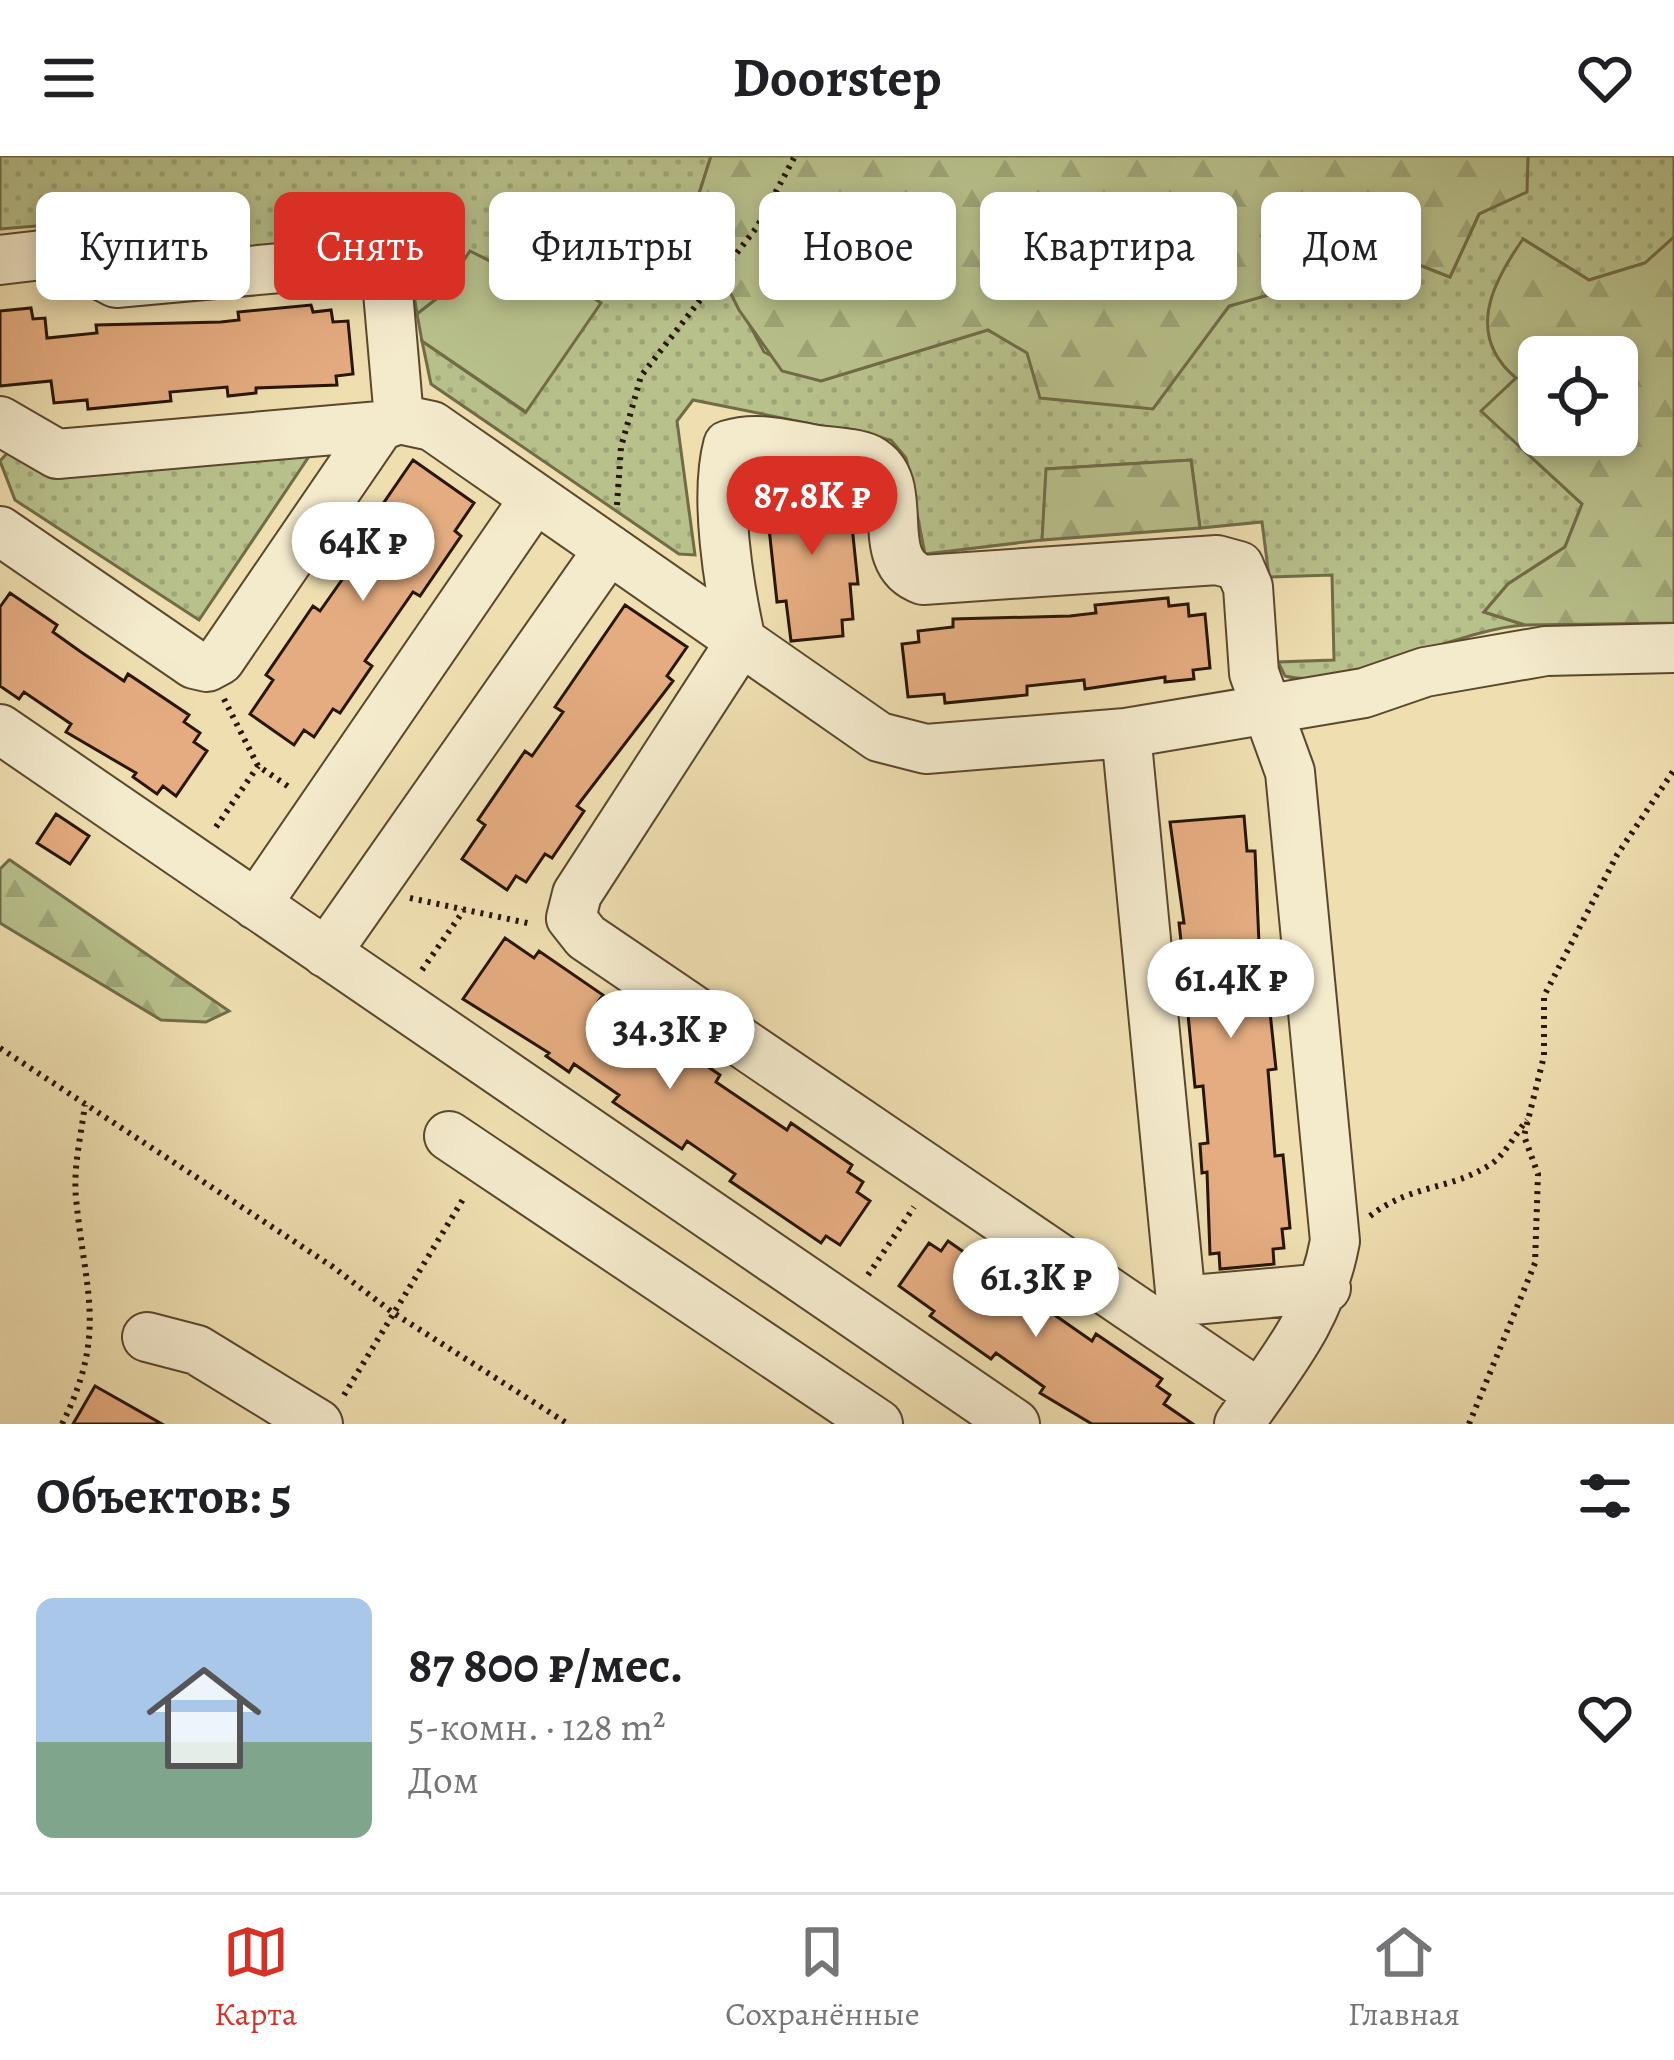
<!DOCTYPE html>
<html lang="ru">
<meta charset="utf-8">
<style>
:root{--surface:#fff;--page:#f6f6f6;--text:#202124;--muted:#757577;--line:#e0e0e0;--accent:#d93025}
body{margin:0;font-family:Alegreya,serif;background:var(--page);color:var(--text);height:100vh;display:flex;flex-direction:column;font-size:45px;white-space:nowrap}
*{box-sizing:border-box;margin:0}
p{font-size:39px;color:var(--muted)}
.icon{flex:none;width:66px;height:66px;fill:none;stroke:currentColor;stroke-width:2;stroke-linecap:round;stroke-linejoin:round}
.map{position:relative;height:1268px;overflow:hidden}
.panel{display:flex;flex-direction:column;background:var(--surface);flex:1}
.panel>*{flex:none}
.banner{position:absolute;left:36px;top:36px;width:1602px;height:108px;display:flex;gap:24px}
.controls{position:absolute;left:1518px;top:180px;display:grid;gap:24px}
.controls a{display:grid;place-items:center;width:120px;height:120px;border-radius:18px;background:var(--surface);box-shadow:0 6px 18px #0003;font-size:60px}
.price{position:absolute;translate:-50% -102px;padding:0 27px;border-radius:42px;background:#fff;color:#222;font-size:39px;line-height:78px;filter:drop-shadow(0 3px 6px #0008)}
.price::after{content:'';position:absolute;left:50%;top:72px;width:36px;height:27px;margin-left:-18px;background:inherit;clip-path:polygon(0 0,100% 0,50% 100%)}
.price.on{background:var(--accent);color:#fff}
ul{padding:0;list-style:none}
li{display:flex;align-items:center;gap:36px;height:300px;padding:0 36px}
li span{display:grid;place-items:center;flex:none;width:336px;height:240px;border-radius:18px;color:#555}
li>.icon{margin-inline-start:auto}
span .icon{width:144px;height:144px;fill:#fffc;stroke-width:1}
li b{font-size:51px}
h2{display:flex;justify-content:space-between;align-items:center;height:144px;padding:0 36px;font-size:51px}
.chip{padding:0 42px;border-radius:18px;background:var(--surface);box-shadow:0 6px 18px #0003;font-size:42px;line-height:108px}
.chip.on{background:var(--accent);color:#fff}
header{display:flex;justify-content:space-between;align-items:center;height:156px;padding:0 36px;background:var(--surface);font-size:54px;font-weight:700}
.dock{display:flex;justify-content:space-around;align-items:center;height:168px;border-top:3px solid var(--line);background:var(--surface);font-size:33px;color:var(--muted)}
.dock a{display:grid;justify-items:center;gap:6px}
.dock .on{color:var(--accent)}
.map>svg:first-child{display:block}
.grass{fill:url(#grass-dots);stroke:#706c46;stroke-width:3}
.forest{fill:url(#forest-firs);stroke:#706c46;stroke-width:3;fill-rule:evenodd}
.pitch{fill:#b8c18c;stroke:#706c46;stroke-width:3}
.building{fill:#e4ac80;stroke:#291600;stroke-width:3}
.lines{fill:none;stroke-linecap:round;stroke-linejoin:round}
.minor-casing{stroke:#5a482c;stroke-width:52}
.path{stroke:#291600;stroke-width:6;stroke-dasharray:3 6;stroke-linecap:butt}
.minor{stroke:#f4eacc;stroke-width:48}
</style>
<header><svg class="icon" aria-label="menu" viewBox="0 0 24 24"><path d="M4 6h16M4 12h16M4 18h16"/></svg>Doorstep<svg class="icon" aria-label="heart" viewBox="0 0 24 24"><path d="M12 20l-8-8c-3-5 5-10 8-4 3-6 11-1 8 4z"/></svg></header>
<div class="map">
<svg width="1674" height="1268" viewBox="0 0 1674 1268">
<defs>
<pattern id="grass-dots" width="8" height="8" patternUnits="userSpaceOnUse" patternTransform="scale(3)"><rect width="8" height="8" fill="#b8c18c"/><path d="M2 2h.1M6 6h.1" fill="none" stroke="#9ea577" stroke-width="1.8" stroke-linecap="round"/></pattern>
<pattern id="forest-firs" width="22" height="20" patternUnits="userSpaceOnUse" patternTransform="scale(3)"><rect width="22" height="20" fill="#b8c18c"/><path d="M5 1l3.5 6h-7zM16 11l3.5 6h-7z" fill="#9ea577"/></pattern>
</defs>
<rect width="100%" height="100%" fill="#eedeb0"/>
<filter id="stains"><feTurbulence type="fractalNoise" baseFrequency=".00167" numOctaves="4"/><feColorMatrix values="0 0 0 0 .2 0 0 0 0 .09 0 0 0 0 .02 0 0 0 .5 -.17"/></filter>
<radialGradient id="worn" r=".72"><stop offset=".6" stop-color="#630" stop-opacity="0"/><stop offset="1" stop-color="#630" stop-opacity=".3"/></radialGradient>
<path class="grass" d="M0 0H711L692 60 764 196 821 225 987 174 1152 252 1229 150 1311 127 1384 95 1450 121 1479 58 1526 36 1528 0H1674V81L1645 107 1589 124 1523 83 1516 222 1482 255 1582 348 1565 391 1508 428 1484 456 1525 469C1455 473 1343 536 1285 520L1278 506 1334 504 1332 419 1269 421 1262 366 1200 372 1191 304 1047 313 1042 384 925 398 906 302 891 284 693 244 677 265 695 399 679 398 431 228 422 185 525 256 541 107 528 125 470 96 439 141 417 158 405 81 234 96 230 73 109 80V104H102L96 65 0 73Z
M15 289 312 296 199 464 15 344 0 305Z"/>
<path class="forest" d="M711 0H1528L1527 36 1479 58 1450 121 1384 95 1311 127 1229 150 1153 253 1040 242 1027 197 988 174 821 225 782 215 739 154 692 60Z
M1674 81V467L1525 469 1484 456 1508 428 1565 391 1582 348 1481 255 1516 222C1465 179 1492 127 1523 83L1589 124 1645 107ZM1539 201H1617V279H1539Z
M1191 304 1200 372 1042 384 1046 313Z
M9 704H10L229 855 206 866 161 864 0 767V713Z"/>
<path class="pitch" d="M470 95 528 124 541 106 601 147 526 256 422 185 417 158 439 141Z"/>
<path class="building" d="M311 149 313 156 331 154 333 166 348 165 353 218 336 220 337 229 256 232V237L228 240 227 231 170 236 171 245 88 253 87 244 54 247 51 225 0 230V155L31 152 33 163 45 162 47 182 97 177 96 169 221 166 239 164 238 156Z
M413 304 474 347 455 375 461 380 420 440 413 436 390 469 365 505 372 510 340 557 333 553 314 581 304 574 294 589 250 558 273 524 266 519 313 450 320 455 351 411 343 406Z
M810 322 828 324 829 337 841 336 844 371 852 370 858 428H850L853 463 842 464 843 480 791 485 786 445 777 446 768 363 777 362 774 325Z
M10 437 57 469 53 476 81 496 124 525 128 518 189 559 184 566 200 577 194 586 207 595 176 640 163 630 157 638 133 621 136 617 66 576 71 568 24 536 19 543 0 530V451Z
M1168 442 1169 450 1188 448 1189 460 1205 458 1210 512 1193 514 1194 523 1165 526V521L1085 533 1084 524 1027 530V539L945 547 944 538 908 541 902 488 919 486 918 475 953 471V463L1070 460 1096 457 1095 449Z
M625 449 687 491 667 520 673 525 577 650 584 655 552 702 545 698 526 726 516 720 507 734 462 703 485 669 478 664 525 595 532 600 563 556 555 551Z
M56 658 89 680 70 708 37 687Z
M1244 660 1247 695H1255L1262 857 1270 856 1276 913 1268 914 1275 1000 1283 999 1290 1072 1282 1073 1284 1092 1273 1093 1274 1108 1220 1113 1219 1097 1210 1098 1207 1016 1202 1017 1200 988 1208 987 1203 930 1195 931 1187 848 1196 847 1191 794H1182L1179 767H1184L1170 666Z
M505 782 534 802 539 795 603 839 598 846 621 862 668 893 673 887 720 919 716 926 787 974 791 967 852 1009 848 1016 863 1026 857 1036 870 1045 840 1089 826 1080 821 1087 730 1025 735 1018 687 985 682 993 613 946 619 939 574 908 569 916 546 900 549 897 463 843Z
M948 1085 978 1106 983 1100 1030 1132 1026 1139 1069 1169 1092 1185 1096 1178 1162 1223 1157 1230 1170 1239 1164 1248 1193 1268H1092L1040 1237 1044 1231 996 1197 991 1203 930 1160 934 1155 899 1130 929 1087 941 1095Z
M95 1230 162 1268H73Z"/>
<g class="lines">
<defs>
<path id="minor" d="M0 104 59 97 116 127 347 106 374 114 388 136 399 263
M0 265 57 298 380 270
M0 375 194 508 207 511 220 504 380 270 399 263 432 270 879 581 926 593 1126 577 1364 537 1425 516 1546 495 1674 492
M0 573 1015 1268
M1126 577 1181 1145 1162 1172
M256 749 535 342
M326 797 609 393
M449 980 878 1268
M1181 1145 1326 1132
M147 1181 197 1194 318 1268
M1239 1268C1282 1206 1321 1161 1335 1085L1290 616 1254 517 1248 431 1239 410 1217 404 923 424C869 405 915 328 869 303 854 296 828 296 812 293 783 288 757 280 728 289 714 341 729 432 741 485L577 738 571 762 586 781 1259 1238"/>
</defs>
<use href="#minor" class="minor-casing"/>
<path class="path" d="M617 349 621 291 641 220 757 71 795 0
M224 543 258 610 289 631
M216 671 258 610
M410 742 532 768
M422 814 464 754
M0 892 333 1111 392 1156 568 1268
M1370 1060C1413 1027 1450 1035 1491 1008 1505 999 1515 978 1527 964
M868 1119 914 1051
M344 1239 465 1040
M62 1268C108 1176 85 1137 76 1042 73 1012 81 979 85 949
M1469 1268 1535 1107 1538 1018 1524 980 1544 900V840L1617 699 1674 614"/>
<use href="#minor" class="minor"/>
</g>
<rect width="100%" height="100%" filter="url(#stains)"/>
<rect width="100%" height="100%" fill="url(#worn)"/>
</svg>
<div class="controls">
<a><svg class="icon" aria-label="locate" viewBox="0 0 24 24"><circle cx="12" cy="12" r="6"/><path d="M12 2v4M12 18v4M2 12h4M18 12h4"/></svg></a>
</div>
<b class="price on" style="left:812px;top:402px">87.8K ₽</b>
<b class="price" style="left:363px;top:448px">64K ₽</b>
<b class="price" style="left:1231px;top:885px">61.4K ₽</b>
<b class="price" style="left:670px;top:936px">34.3K ₽</b>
<b class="price" style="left:1036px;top:1184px">61.3K ₽</b>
<div class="banner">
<a class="chip">Купить</a>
<a class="chip on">Снять</a>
<a class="chip">Фильтры</a>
<a class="chip">Новое</a>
<a class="chip">Квартира</a>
<a class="chip">Дом</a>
</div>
</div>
<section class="panel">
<h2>Объектов: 5<svg class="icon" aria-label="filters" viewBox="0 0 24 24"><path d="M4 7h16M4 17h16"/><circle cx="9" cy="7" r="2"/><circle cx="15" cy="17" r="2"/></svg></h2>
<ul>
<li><span style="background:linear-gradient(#a9c7e8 60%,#7fa58c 0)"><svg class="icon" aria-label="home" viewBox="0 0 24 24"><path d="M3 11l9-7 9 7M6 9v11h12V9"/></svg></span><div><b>87 800 ₽/мес.</b><p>5-комн. · 128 m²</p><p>Дом</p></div><svg class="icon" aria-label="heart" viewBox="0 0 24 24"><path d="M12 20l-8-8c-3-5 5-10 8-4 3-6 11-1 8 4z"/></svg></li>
</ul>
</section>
<nav class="dock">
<a class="on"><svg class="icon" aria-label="map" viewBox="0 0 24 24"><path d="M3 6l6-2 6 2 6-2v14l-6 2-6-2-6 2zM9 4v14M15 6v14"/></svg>Карта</a>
<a><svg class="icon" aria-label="saved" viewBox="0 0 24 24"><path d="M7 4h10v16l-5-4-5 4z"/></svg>Сохранённые</a>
<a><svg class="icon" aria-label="home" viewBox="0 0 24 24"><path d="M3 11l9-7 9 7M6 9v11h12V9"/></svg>Главная</a>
</nav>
